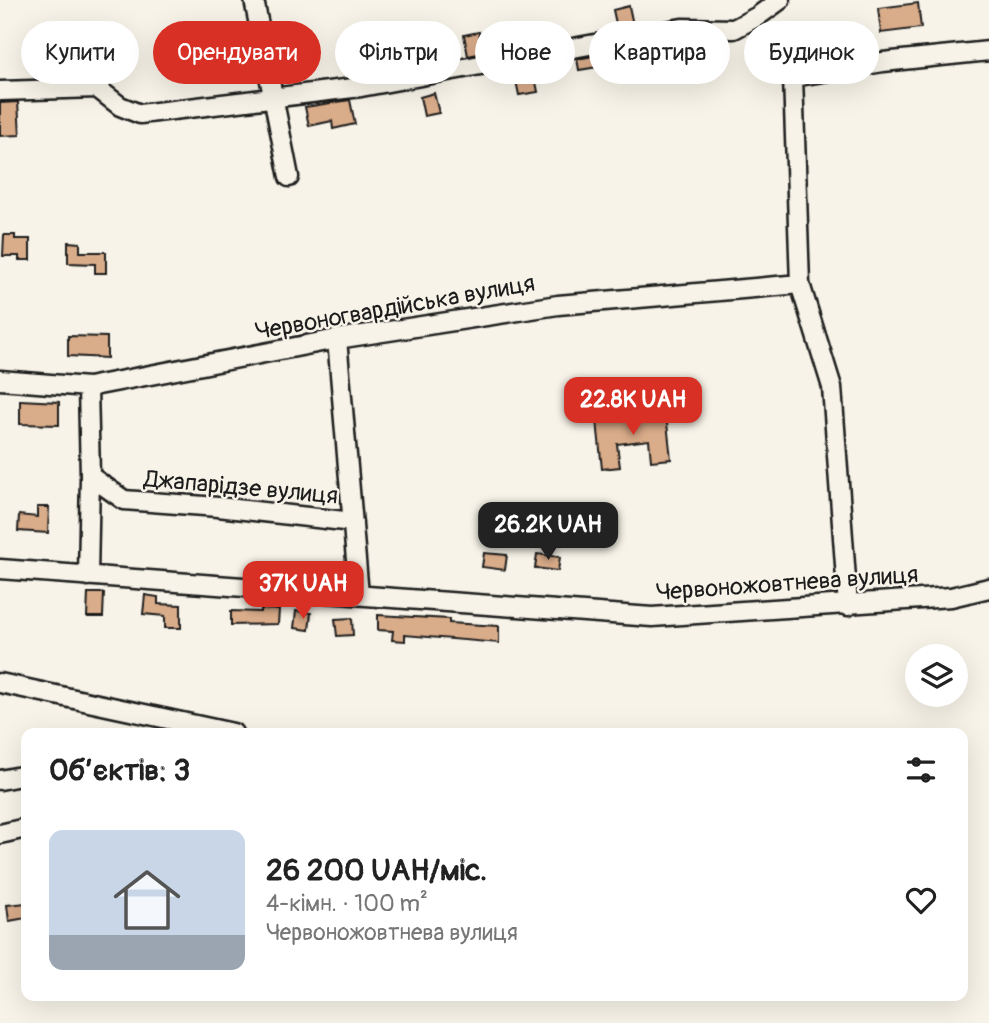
<!DOCTYPE html>
<html lang="uk">
<meta charset="utf-8">
<style>
:root{--surface:#fff;--page:#f2f2f2;--text:#222;--muted:#767676;--line:#e0e0e0;--accent:#d93025}
body{margin:0;font-family:Pangolin,sans-serif;background:var(--page);color:var(--text);height:100vh;display:flex;flex-direction:column;font-size:26px;white-space:nowrap}
*{box-sizing:border-box;margin:0}
p{font-size:23px;color:var(--muted)}
.icon{flex:none;width:38px;height:38px;fill:none;stroke:currentColor;stroke-width:2;stroke-linecap:round;stroke-linejoin:round}
.map{position:relative;flex:1;overflow:hidden}
.sheet{position:absolute;left:21px;top:728px;width:947px;height:273px;display:flex;flex-direction:column;background:var(--surface);border-radius:14px;box-shadow:0 7px 28px #0002}
.sheet>*{flex:none}
.hud{position:absolute;left:21px;top:21px;width:948px;height:63px;display:flex;gap:14px}
.buttons{position:absolute;left:905px;top:644px;display:grid;gap:14px}
.buttons a{display:grid;place-items:center;width:63px;height:63px;border-radius:50%;background:var(--surface);box-shadow:0 7px 28px #0002;font-size:35px}
.price{position:absolute;translate:-50% -60px;padding:0 16px;border-radius:14px;background:var(--accent);color:#fff;font-size:23px;line-height:46px;filter:drop-shadow(0 2px 4px #0008)}
.price::after{content:'';position:absolute;left:50%;top:42px;width:21px;height:16px;margin-left:-10px;background:inherit;clip-path:polygon(0 0,100% 0,50% 100%)}
.price.current{background:#222;color:#fff}
ul{padding:0;list-style:none}
li{display:flex;align-items:center;gap:21px;height:175px;padding:0 28px}
li+li{border-top:2px solid var(--line)}
li span{display:grid;place-items:center;flex:none;width:196px;height:140px;border-radius:14px;color:#555}
li>.icon{margin-inline-start:auto}
span .icon{width:84px;height:84px;fill:#fffc;stroke-width:1}
li b{font-size:30px}
h2{display:flex;justify-content:space-between;align-items:center;height:84px;padding:0 28px;font-size:30px}
.tag{padding:0 24px;border-radius:32px;background:var(--surface);box-shadow:0 7px 28px #0002;font-size:24px;line-height:63px}
.tag.current{background:var(--accent);color:#fff}
.map>svg:first-child{display:block}
.building{fill:#d9ac8a;stroke:#1c1c1c;stroke-width:2}
.lines{fill:none;stroke-linecap:round;stroke-linejoin:round}
.minor-casing{stroke:#1c1c1c;stroke-width:23}
.minor{stroke:#f7f3e8;stroke-width:18}
.labels{text-anchor:middle;stroke-width:5;stroke-linejoin:round;paint-order:stroke}
.street-label{font-size:24px;fill:#1c1c1c;stroke:#f7f3e8}
</style>
<div class="map">
<svg width="989" height="1023" viewBox="0 0 989 1023">
<rect width="100%" height="100%" fill="#f7f3e8"/>
<filter id="ink" filterUnits="userSpaceOnUse"><feTurbulence type="fractalNoise" baseFrequency=".0143" numOctaves="2"/><feDisplacementMap in="SourceGraphic" scale="14" xChannelSelector="R" yChannelSelector="G"/><feConvolveMatrix kernelMatrix="1 2 1 2 8 2 1 2 1" color-interpolation-filters="sRGB"/></filter>
<g filter="url(#ink)">
<path class="building" d="M918 3 921 28 881 33 878 8Z
M629 6 633 25 617 28 613 10Z
M479 32 483 53 468 56 464 35Z
M366 47 371 74 352 77 347 50Z
M626 50 629 62 579 70 577 59Z
M535 77 538 92 519 95 516 81Z
M434 93 439 113 424 116 420 97Z
M350 100 355 124 333 129 332 121 309 126 305 107Z
M18 102 20 135 0 136V103Z
M4 235H15V239H30V260H19V256H3Z
M68 242 80 243V252H106V273H95V264L68 263Z
M68 336 107 337V358L68 356Z
M20 400 59 402V425L20 424Z
M666 414 671 459 651 461 649 440 617 444 620 467 602 469 597 421Z
M37 507H49L48 533 18 531 19 515 37 517Z
M484 553 507 555 505 570 482 567Z
M537 554 560 557 558 571 535 568Z
M88 593H104L103 617H87Z
M145 595 158 597V604L181 605V628H165V616L143 614Z
M261 609 279 610 278 624 231 625V611L261 612Z
M296 611 311 613 309 630 294 628Z
M378 615 449 619V623L499 626V643L405 635V641L392 640 393 631 378 630Z
M352 618 353 635 337 636 335 619Z
M26 903V918L9 921 7 905Z"/>
<g class="lines">
<defs>
<path id="minor" d="M254 0 289 177
M0 91 97 88 120 106 140 114 361 87 682 28 734 29 758 16 780 0
M337 339 359 595
M0 380 88 387 337 339 558 305 800 284
M88 387 90 476 88 576
M90 476 124 500 218 507 353 522
M0 569 652 617 951 597 989 588
M848 606 832 387 800 284 793 77 883 62 989 51
M0 683 233 733
M0 780 26 775
M0 834 26 828"/>
</defs>
<use href="#minor" class="minor-casing"/>
<use href="#minor" class="minor"/>
</g>
</g>
<g class="labels">
<g class="street-label">
<text transform="translate(395 307) rotate(-10)" y="8">Червоногвардійська вулиця</text>
<text transform="translate(241 487) rotate(5)" y="8">Джапарідзе вулиця</text>
<text transform="translate(787 583) rotate(-4)" y="8">Червоножовтнева вулиця</text>
</g>
</g>
</svg>
<div class="buttons">
<a><svg class="icon" aria-label="layers" viewBox="0 0 24 24"><path d="M12 4l9 5-9 5-9-5zM3 14l9 5 9-5"/></svg></a>
</div>
<b class="price" style="left:633px;top:437px">22.8K UAH</b>
<b class="price current" style="left:548px;top:562px">26.2K UAH</b>
<b class="price" style="left:303px;top:621px">37K UAH</b>
<div class="hud">
<a class="tag">Купити</a>
<a class="tag current">Орендувати</a>
<a class="tag">Фільтри</a>
<a class="tag">Нове</a>
<a class="tag">Квартира</a>
<a class="tag">Будинок</a>
</div>
<section class="sheet">
<h2>Об’єктів: 3<svg class="icon" aria-label="filters" viewBox="0 0 24 24"><path d="M4 7h16M4 17h16"/><circle cx="9" cy="7" r="2"/><circle cx="15" cy="17" r="2"/></svg></h2>
<ul>
<li><span style="background:linear-gradient(#c9d6e8 75%,#9aa5b1 0)"><svg class="icon" aria-label="home" viewBox="0 0 24 24"><path d="M3 11l9-7 9 7M6 9v11h12V9"/></svg></span><div><b>26 200 UAH/міс.</b><p>4-кімн. · 100 m²</p><p>Червоножовтнева вулиця</p></div><svg class="icon" aria-label="heart" viewBox="0 0 24 24"><path d="M12 20l-8-8c-3-5 5-10 8-4 3-6 11-1 8 4z"/></svg></li>
</ul>
</section>
</div>
